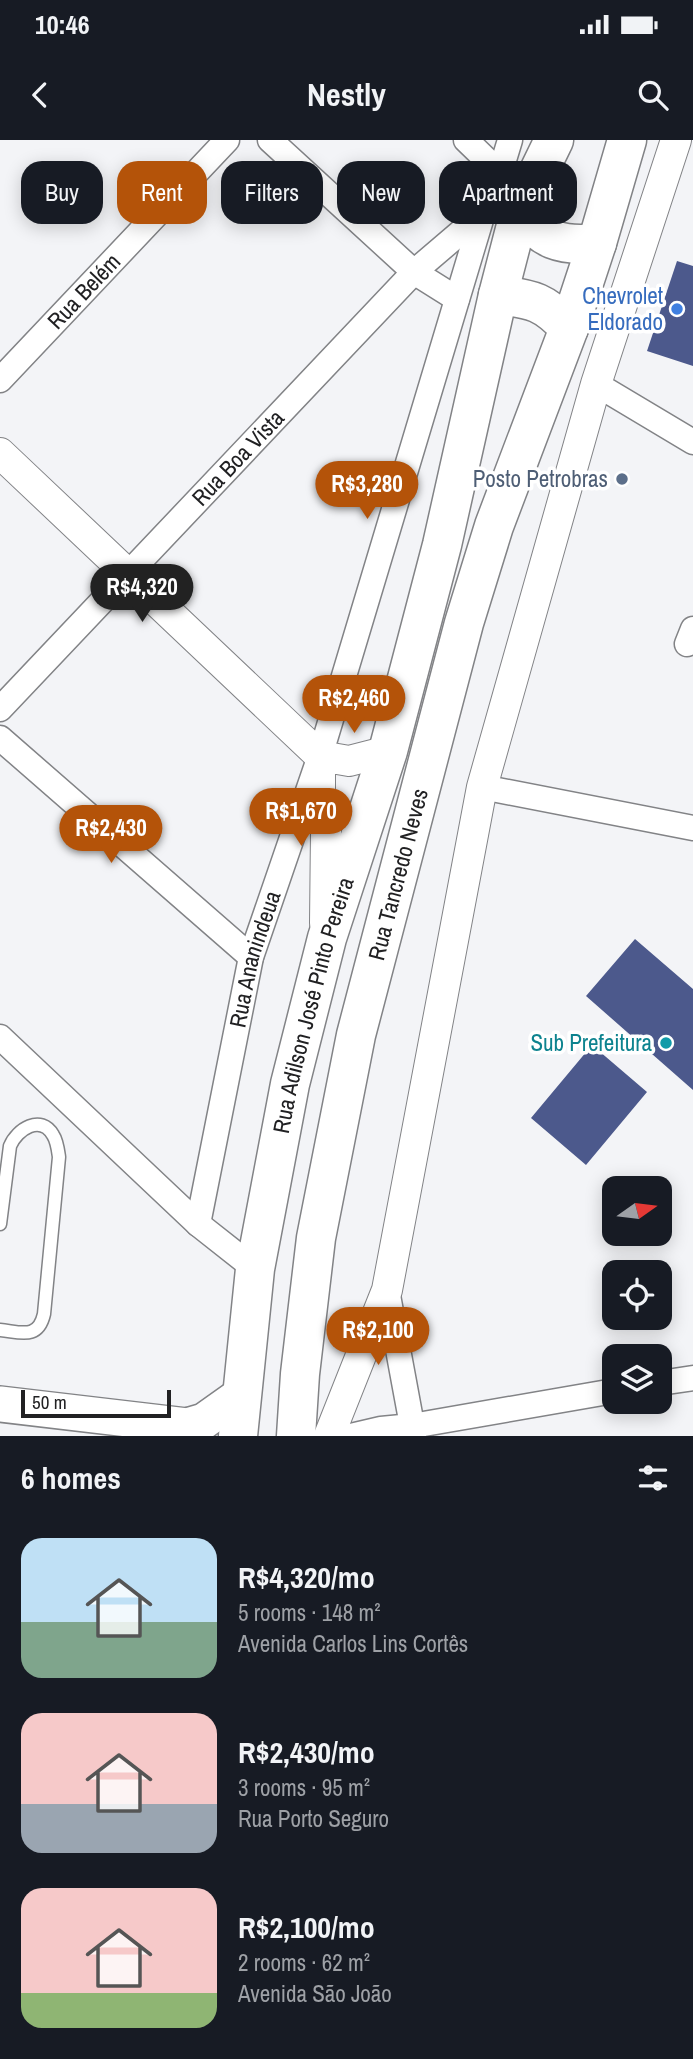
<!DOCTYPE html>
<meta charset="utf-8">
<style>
:root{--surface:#171b24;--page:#20242c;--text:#f1f3f6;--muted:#9ea1a6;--accent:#b45309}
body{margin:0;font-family:"Archivo Narrow",sans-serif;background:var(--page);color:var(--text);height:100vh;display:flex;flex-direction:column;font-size:26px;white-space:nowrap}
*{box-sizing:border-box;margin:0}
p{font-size:23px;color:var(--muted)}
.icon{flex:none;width:38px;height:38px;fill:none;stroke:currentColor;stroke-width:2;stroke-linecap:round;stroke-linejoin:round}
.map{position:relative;height:1296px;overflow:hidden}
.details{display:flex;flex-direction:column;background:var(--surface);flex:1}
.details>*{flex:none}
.banner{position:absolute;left:21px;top:21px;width:651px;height:63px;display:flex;gap:14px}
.needle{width:46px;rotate:76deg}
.fabs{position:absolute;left:602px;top:1036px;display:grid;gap:14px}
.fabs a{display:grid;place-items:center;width:70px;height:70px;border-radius:14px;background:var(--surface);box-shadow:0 4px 18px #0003;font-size:35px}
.scale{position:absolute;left:21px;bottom:18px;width:150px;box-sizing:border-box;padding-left:7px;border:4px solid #212123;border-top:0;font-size:19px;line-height:24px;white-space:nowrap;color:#212123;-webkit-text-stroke:5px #fff;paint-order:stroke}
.price{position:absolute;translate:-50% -60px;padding:0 16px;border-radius:24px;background:var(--accent);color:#fff;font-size:23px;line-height:46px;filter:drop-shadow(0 2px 4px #0008)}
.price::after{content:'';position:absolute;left:50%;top:42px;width:21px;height:16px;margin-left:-10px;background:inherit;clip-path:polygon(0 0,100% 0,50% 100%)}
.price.selected{background:#222;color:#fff}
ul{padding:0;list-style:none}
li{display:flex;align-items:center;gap:21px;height:175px;padding:0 21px}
li span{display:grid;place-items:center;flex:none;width:196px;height:140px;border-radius:21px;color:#555}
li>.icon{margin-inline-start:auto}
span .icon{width:84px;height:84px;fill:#fffc;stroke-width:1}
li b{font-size:30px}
h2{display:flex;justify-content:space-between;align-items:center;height:84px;padding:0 21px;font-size:30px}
.chip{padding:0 24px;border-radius:21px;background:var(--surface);box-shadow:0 4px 18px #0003;font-size:24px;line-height:63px}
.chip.selected{background:var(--accent);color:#fff}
.status{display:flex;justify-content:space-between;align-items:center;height:49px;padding:0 35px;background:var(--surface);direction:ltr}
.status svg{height:19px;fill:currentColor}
header{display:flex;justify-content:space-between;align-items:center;height:91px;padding:0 21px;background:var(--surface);font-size:32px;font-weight:800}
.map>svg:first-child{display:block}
.building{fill:#4c598c}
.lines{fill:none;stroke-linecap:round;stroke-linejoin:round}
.service-casing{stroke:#828386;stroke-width:15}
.minor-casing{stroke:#828386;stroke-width:27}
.tertiary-casing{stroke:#828386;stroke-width:32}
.secondary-casing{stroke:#828386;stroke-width:38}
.primary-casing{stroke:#828386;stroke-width:41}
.service{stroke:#fff;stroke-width:12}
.minor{stroke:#fff;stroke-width:24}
.tertiary{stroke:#fff;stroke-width:30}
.secondary{stroke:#fff;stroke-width:35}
.primary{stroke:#fff;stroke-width:38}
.shop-dot{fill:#3f7fe0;stroke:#fff;stroke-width:2.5}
.service-dot{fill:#5c6f8a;stroke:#fff;stroke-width:2.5}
.culture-dot{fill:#0f9aa8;stroke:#fff;stroke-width:2.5}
.labels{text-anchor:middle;stroke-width:7;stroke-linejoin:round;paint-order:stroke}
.street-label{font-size:23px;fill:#212123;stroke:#fff}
.shop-label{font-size:23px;fill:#366cbe;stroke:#fff;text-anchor:end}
.service-label{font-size:23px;fill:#4e5e75;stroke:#fff;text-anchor:end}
.culture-label{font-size:23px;fill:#0d838f;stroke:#fff;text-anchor:end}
</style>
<div class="status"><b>10:46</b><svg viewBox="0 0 49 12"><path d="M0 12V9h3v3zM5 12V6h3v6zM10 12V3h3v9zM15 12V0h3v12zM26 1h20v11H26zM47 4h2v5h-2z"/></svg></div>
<header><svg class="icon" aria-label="back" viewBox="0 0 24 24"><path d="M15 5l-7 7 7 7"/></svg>Nestly<svg class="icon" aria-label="search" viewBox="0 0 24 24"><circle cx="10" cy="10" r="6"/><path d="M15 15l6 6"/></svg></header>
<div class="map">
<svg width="693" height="1296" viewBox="0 0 693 1296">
<rect width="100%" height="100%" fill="#f3f4f7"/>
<path class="building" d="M677 121 693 126V226L647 211Z
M635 799 693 849V950L586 856Z
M592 905 647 952 586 1025 531 978Z"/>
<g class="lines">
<defs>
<path id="service" d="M0 1084 10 1006C17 989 41 974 53 995 57 1001 58 1010 59 1017L44 1174C38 1200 21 1192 0 1190"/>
<g id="minor">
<path d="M270 0 414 132 457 159"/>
<path d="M466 0 500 33"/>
<path id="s1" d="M0 240 227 0"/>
<path d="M596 244 693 302"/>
<path d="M687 504 693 489"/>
<path id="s2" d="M0 569 414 132 483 73"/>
<path d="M0 598 251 817"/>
<path d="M482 647 693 688"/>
<path d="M0 897 198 1084 255 1129"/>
<path id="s3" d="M198 1084 251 817 320 616 483 73 500 33 510 0"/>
<path d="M387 1150 414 1296"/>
<path d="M660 1243 693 1238"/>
<path d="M351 1296 381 1289 412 1286 614 1251"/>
</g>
<path id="tertiary" d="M0 313 320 616 349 621 388 611
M320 616V650L326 690 325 783
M329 1296 387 1150 482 647 596 244 676 0"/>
<path id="secondary" d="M0 1264 187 1286 204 1281 242 1254"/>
<g id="primary">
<path d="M520 70C541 100 561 107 597 103"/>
<path d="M498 155C533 159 545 162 569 188"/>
<path id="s4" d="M238 1296 255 1129 290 944 327 798 388 611 442 405 498 155 520 70 554 0"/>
<path id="s5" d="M296 1296 300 1234 316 1098 356 895 464 483 494 386 569 188 597 103 627 0"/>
</g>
</defs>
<use href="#service" class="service-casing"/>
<use href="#minor" class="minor-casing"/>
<use href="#tertiary" class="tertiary-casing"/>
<use href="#secondary" class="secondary-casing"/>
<use href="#primary" class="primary-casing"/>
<use href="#service" class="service"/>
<use href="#minor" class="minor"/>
<use href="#tertiary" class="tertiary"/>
<use href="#secondary" class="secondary"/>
<use href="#primary" class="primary"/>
</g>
<circle class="shop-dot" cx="677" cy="169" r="7"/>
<circle class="service-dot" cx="622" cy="339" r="7"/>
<circle class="culture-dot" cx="666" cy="903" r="7"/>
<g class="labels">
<g class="street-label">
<text dy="8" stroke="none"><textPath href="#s1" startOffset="122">Rua Belém</textPath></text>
<text dy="8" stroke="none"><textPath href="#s2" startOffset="346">Rua Boa Vista</textPath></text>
<text dy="8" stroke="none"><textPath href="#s5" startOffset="572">Rua Tancredo Neves</textPath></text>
<text dy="8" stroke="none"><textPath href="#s3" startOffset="271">Rua Ananindeua</textPath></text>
<text dy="8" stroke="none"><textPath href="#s4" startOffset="438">Rua Adilson José Pinto Pereira</textPath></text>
</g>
<g class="shop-label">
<text x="663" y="164">Chevrolet<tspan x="663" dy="26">Eldorado</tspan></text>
</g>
<g class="service-label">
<text x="608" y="347">Posto Petrobras</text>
</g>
<g class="culture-label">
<text x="652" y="911">Sub Prefeitura</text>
</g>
</g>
</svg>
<div class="fabs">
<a><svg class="needle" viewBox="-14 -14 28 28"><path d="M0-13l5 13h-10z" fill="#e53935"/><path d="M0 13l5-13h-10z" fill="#9ea1a6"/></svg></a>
<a><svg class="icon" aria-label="locate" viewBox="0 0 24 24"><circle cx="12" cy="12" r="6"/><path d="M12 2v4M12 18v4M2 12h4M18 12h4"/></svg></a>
<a><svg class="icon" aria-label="layers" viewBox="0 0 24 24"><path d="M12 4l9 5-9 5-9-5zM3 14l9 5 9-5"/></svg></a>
</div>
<div class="scale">50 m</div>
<b class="price" style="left:367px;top:381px">R$3,280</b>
<b class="price selected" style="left:142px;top:484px">R$4,320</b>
<b class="price" style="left:354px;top:595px">R$2,460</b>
<b class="price" style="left:301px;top:708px">R$1,670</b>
<b class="price" style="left:111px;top:725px">R$2,430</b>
<b class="price" style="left:378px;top:1227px">R$2,100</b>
<div class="banner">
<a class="chip">Buy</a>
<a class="chip selected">Rent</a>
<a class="chip">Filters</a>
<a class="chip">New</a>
<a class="chip">Apartment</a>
</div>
</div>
<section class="details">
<h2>6 homes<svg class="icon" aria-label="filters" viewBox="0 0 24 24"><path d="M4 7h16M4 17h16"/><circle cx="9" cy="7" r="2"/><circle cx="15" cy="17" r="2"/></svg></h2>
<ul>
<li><span style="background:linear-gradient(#bfe0f5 60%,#7fa58c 0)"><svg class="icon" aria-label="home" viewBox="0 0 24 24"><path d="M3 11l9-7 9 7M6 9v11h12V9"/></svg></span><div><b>R$4,320/mo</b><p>5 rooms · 148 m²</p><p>Avenida Carlos Lins Cortês</p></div></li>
<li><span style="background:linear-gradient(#f6c9c9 65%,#9aa5b1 0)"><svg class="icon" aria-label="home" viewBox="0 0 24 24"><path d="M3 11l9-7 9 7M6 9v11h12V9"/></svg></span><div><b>R$2,430/mo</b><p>3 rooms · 95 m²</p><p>Rua Porto Seguro</p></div></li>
<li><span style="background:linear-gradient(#f6c9c9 75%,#8fb573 0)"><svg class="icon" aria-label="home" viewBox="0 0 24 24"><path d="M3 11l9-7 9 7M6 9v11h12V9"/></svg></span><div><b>R$2,100/mo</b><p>2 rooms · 62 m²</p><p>Avenida São João</p></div></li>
</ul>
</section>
